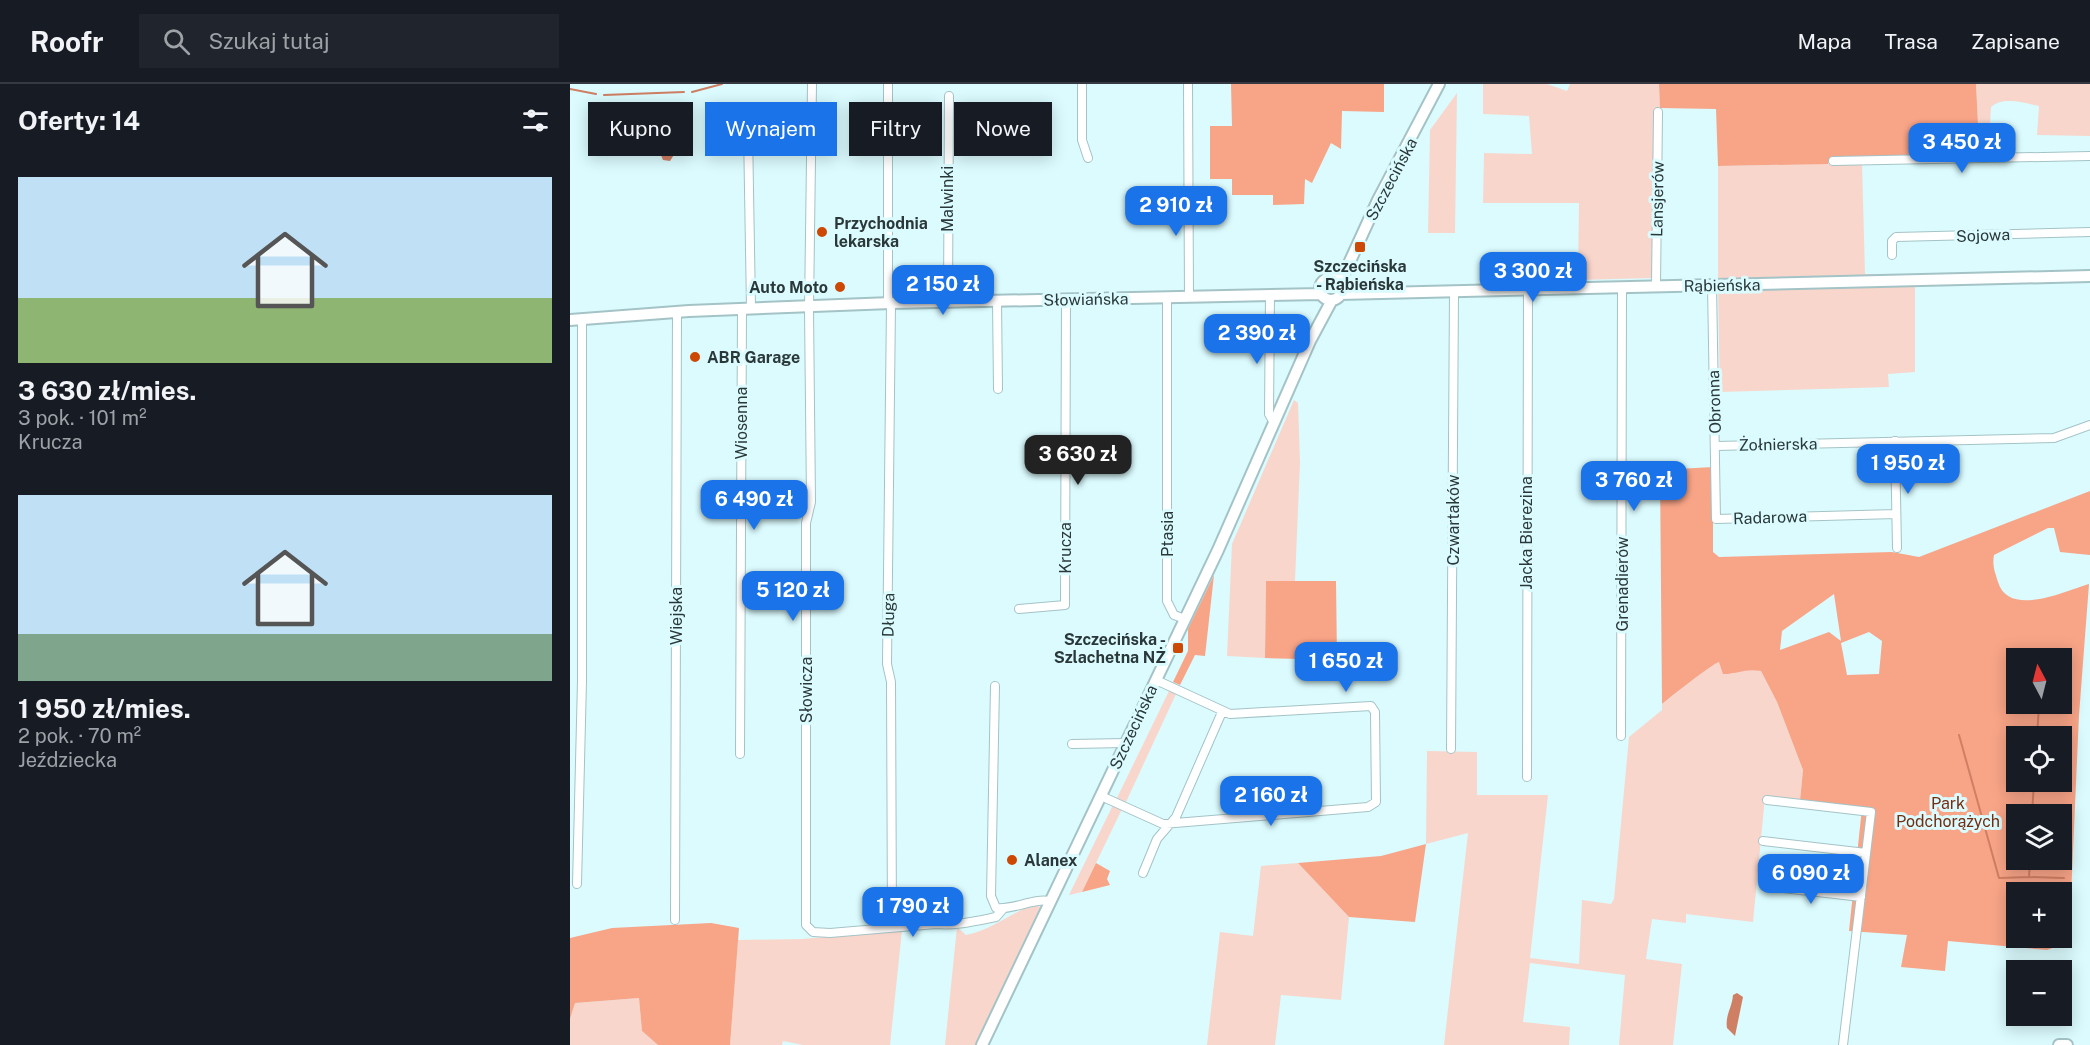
<!DOCTYPE html>
<html lang="pl">
<meta charset="utf-8">
<style>
:root{--surface:#171b24;--page:#20242c;--text:#f1f3f6;--muted:#9ea1a6;--line:#363941;--accent:#1a73e8}
body{margin:0;font-family:"Public Sans",sans-serif;background:var(--page);color:var(--text);height:100vh;display:flex;flex-direction:column;font-size:22px;white-space:nowrap}
*{box-sizing:border-box;margin:0}
p{font-size:20px;color:var(--muted)}
.icon{flex:none;width:33px;height:33px;fill:none;stroke:currentColor;stroke-width:2;stroke-linecap:round;stroke-linejoin:round}
.map{position:relative;flex:1;overflow:hidden}
.sheet{display:flex;flex-direction:column;background:var(--surface);width:570px}
.sheet>*{flex:none}
.guide{position:absolute;left:18px;top:18px;width:570px;height:54px;display:flex;gap:12px}
.needle{width:39px;rotate:353deg}
.controls{position:absolute;left:1436px;top:564px;display:grid;gap:12px}
.controls a{display:grid;place-items:center;width:66px;height:66px;border-radius:0px;background:var(--surface);box-shadow:0 3px 15px #0003;font-size:30px}
.price{position:absolute;translate:-50% -51px;padding:0 14px;border-radius:12px;background:var(--accent);color:#fff;font-size:20px;line-height:39px;filter:drop-shadow(0 2px 3px #0008)}
.price::after{content:'';position:absolute;left:50%;top:36px;width:18px;height:14px;margin-left:-9px;background:inherit;clip-path:polygon(0 0,100% 0,50% 100%)}
.price.on{background:#222;color:#fff}
ul{padding:0;list-style:none}
li{display:grid;align-content:center;gap:12px;height:318px;padding:0 18px}
li span{display:grid;place-items:center;height:186px;border-radius:0px;color:#555}
li>.icon{margin-inline-start:auto}
span .icon{width:108px;height:108px;fill:#fffc;stroke-width:1}
li b{font-size:26px}
h2{display:flex;justify-content:space-between;align-items:center;height:72px;padding:0 18px;font-size:26px}
.chip{padding:0 21px;border-radius:0px;background:var(--surface);box-shadow:0 3px 15px #0003;font-size:21px;line-height:54px}
.chip.on{background:var(--accent);color:#fff}
header{display:flex;align-items:center;gap:36px;box-sizing:border-box;height:84px;padding:0 30px;background:var(--surface);border-bottom:2px solid var(--line)}
header strong{font-size:28px}
nav{display:flex;gap:33px;margin-inline-start:auto;font-size:21px}
.search{width:420px;height:54px;background:var(--page);display:flex;align-items:center;gap:15px;box-sizing:border-box;padding:0 21px;border-radius:0px;color:var(--muted);font-size:22px}
main{display:flex;flex:1;min-height:0}
.map>svg:first-child{display:block}
.green{fill:#f9d6cb}
.forest{fill:#f8a487;fill-rule:evenodd}
.water{fill:#cf7f63}
.lines{fill:none;stroke-linecap:round;stroke-linejoin:round}
.stream{stroke:#cf7f63;stroke-width:2}
.street-casing{stroke:#a4c3c6;stroke-width:10}
.secondary-casing{stroke:#a4c3c6;stroke-width:14}
.street{stroke:#fff;stroke-width:8}
.secondary{stroke:#fff;stroke-width:10}
.poi-dot{fill:#cd4803;stroke:#dbfbfe;stroke-width:2}
.labels{text-anchor:middle;stroke-width:6;stroke-linejoin:round;paint-order:stroke}
.street-label{font-size:16px;fill:#2b3839;stroke:#dbfbfe}
.poi-label{font-size:16px;font-weight:bold;fill:#2b3839;stroke:#dbfbfe;text-anchor:start}
.park-label{font-size:16px;fill:#752c0f;stroke:#dbfbfe}
</style>
<header>
<strong>Roofr</strong>
<div class="search"><svg class="icon" aria-label="search" viewBox="0 0 24 24"><circle cx="10" cy="10" r="6"/><path d="M15 15l6 6"/></svg>Szukaj tutaj</div>
<nav><a>Mapa</a><a>Trasa</a><a>Zapisane</a></nav>
</header>
<main>
<section class="sheet">
<h2>Oferty: 14<svg class="icon" aria-label="filters" viewBox="0 0 24 24"><path d="M4 7h16M4 17h16"/><circle cx="9" cy="7" r="2"/><circle cx="15" cy="17" r="2"/></svg></h2>
<ul>
<li><span style="background:linear-gradient(#bfe0f5 65%,#8fb573 0)"><svg class="icon" aria-label="home" viewBox="0 0 24 24"><path d="M3 11l9-7 9 7M6 9v11h12V9"/></svg></span><div><b>3 630 zł/mies.</b><p>3 pok. · 101 m²</p><p>Krucza</p></div></li>
<li><span style="background:linear-gradient(#bfe0f5 75%,#7fa58c 0)"><svg class="icon" aria-label="home" viewBox="0 0 24 24"><path d="M3 11l9-7 9 7M6 9v11h12V9"/></svg></span><div><b>1 950 zł/mies.</b><p>2 pok. · 70 m²</p><p>Jeździecka</p></div></li>
</ul>
</section>
<div class="map">
<svg width="1520" height="961" viewBox="0 0 1520 961">
<rect width="100%" height="100%" fill="#dbfbfe"/>
<path class="green" d="M913 0H977L997 7 1000 0H1089L1090 24 1084 26 1083 194 1008 196 1009 119H913L914 69 962 70 959 32 913 30Z
M1406 0H1520V52L1467 51 1469 22C1454 19 1433 12 1421 23L1420 41 1408 40Z
M887 9 885 149H858L860 46Z
M1292 79 1295 190H1345V194L1148 198V82Z
M1345 200V288L1318 290 1319 303 1150 308 1148 204Z
M724 316 728 319 730 378 725 497H696L695 574 657 572 662 460Z
M1149 578 1162 590 1177 584 1191 587 1207 618 1233 686 1230 717 1195 713 1183 838 1116 830V839L1082 835 1076 875 1112 880 1103 961H1049L1055 891 960 879 953 938 1000 943 999 961H874L898 749 856 760 857 667 907 668V711H978L960 874 1009 880 1012 816 1041 820 1044 815 1059 653 1092 626V620C1103 612 1141 580 1149 578Z
M599 607 606 610 556 718 547 714Z
M543 721 552 725 512 808 499 811Z
M728 779 779 833 771 916 711 911 705 961H637L650 848 683 852 691 782Z
M463 821 471 823 405 961H375L387 843 396 851C421 846 439 830 463 821Z
M332 846 320 961H233L213 957 212 961H160L168 856 232 855Z
M69 914 72 947 88 961H0V935L5 919Z"/>
<path class="forest" d="M661 0H814V28L772 27 771 65 761 59 742 99 735 95 734 120 703 121V111H662V95H640V42H662Z
M1089 0H1406L1408 40 1388 41V74H1260L1258 80 1148 82 1146 25 1090 24Z
M1143 383V468L1149 473 1322 468 1349 473 1520 407V471L1490 468 1484 444H1478L1424 471C1422 482 1425 488 1428 498 1439 534 1495 507 1519 500L1509 631 1499 858 1477 866 1378 857 1375 887 1331 883 1337 851 1279 847 1292 724 1230 717 1233 686 1207 618 1191 587C1176 584 1167 590 1153 590L1149 578C1142 580 1102 612 1092 620L1090 386ZM1264 510 1271 557 1259 548 1210 566 1212 547ZM1299 548 1312 557 1309 590 1277 591 1271 559ZM1446 574H1491V620H1446ZM1446 652H1491V698H1446ZM1446 730H1491V776H1446ZM1446 808H1491V854H1446Z
M644 491 635 572 625 571 610 601 603 598 618 567V545Z
M696 497H766L767 576 695 574Z
M856 760 845 838 779 833 728 779 811 772Z
M526 779 540 787 537 795 540 801 512 808Z
M141 839 169 844 160 961H88L72 947 69 914 5 919 0 935V854L42 844Z"/>
<path class="water" d="M93 45 110 47 111 60 100 77 93 76 85 57Z
M1167 909 1173 913 1165 952 1157 944C1155 931 1162 924 1163 911Z"/>
<g class="lines">
<path class="stream" d="M0 5 26 10
M122 8 152 0
M34 11 114 8
M1389 651 1429 794 1459 793
M1467 652 1469 622
M1462 730 1464 698
M1460 776 1459 793 1494 794"/>
<defs>
<path id="street" d="M242 0 239 225 241 418 236 439V841L243 848 260 849 366 840C385 842 406 837 426 833L433 825
M512 0V56L518 74
M618 0 619 212
M178 46 181 224
M1263 77 1520 72
M1322 171V157L1326 153 1520 148
M1142 201 1146 435 1326 430
M1086 202 1088 28
M700 210 699 330 704 339
M597 213V517L604 531 615 535
M427 216 428 305
M378 217 379 12
M318 219V0
M321 219 317 580 321 598 322 843
M1325 357 1327 464
M1146 362 1484 354 1520 341
M449 525 495 521 496 215
M425 602 421 812 426 824C445 826 462 814 480 817
M1051 652 1052 203
M502 660 555 659
M881 665 884 207
M170 670 172 224
M957 693 958 205
M531 712 593 740 798 723 806 718 805 628 801 622 660 630 586 596
M1197 716 1301 728 1273 961
M1193 757 1296 769
M573 789 587 755 606 733 652 628
M7 800 12 597V235
M1194 802 1291 813
M105 836 107 228"/>
<path id="secondary" d="M750 205a11 11 0 1 1 22 0a11 11 0 1 1-22 0Z
M770 199 808 116 869 0
M770 210 1520 192
M0 236 119 227 321 219 751 210
M412 961 648 466 740 257 762 216
M1489 961H1497"/>
</defs>
<use href="#street" class="street-casing"/>
<use href="#secondary" class="secondary-casing"/>
<use href="#street" class="street"/>
<use href="#secondary" class="secondary"/>
</g>
<g class="poi-dot">
<circle cx="252" cy="148" r="6"/>
<rect x="784" y="157" width="12" height="12" rx="3"/>
<circle cx="270" cy="203" r="6"/>
<circle cx="125" cy="273" r="6"/>
<rect x="602" y="558" width="12" height="12" rx="3"/>
<circle cx="442" cy="776" r="6"/>
</g>
<g class="labels">
<g class="street-label">
<text transform="translate(821 95) rotate(-62)" y="6">Szczecińska</text>
<text transform="translate(377 115) rotate(-90)" y="6">Malwinki</text>
<text transform="translate(1087 115) rotate(-89)" y="6">Lansjerów</text>
<text transform="translate(1413 151) rotate(-2)" y="6">Sojowa</text>
<text transform="translate(1152 201) rotate(-1)" y="6">Rąbieńska</text>
<text transform="translate(516 215) rotate(-1)" y="6">Słowiańska</text>
<text transform="translate(1144 318) rotate(-92)" y="6">Obronna</text>
<text transform="translate(171 339) rotate(-90)" y="6">Wiosenna</text>
<text transform="translate(1208 360) rotate(-1)" y="6">Żołnierska</text>
<text transform="translate(1200 433) rotate(-2)" y="6">Radarowa</text>
<text transform="translate(883 436) rotate(-90)" y="6">Czwartaków</text>
<text transform="translate(956 449) rotate(-90)" y="6">Jacka Bierezina</text>
<text transform="translate(597 450) rotate(-90)" y="6">Ptasia</text>
<text transform="translate(495 464) rotate(-90)" y="6">Krucza</text>
<text transform="translate(1052 500) rotate(-90)" y="6">Grenadierów</text>
<text transform="translate(318 531) rotate(-89)" y="6">Długa</text>
<text transform="translate(106 532) rotate(-90)" y="6">Wiejska</text>
<text transform="translate(236 606) rotate(-90)" y="6">Słowicza</text>
<text transform="translate(563 643) rotate(-65)" y="6">Szczecińska</text>
</g>
<g class="poi-label">
<text x="264" y="145">Przychodnia<tspan x="264" dy="18">lekarska</tspan></text>
<text x="790" y="188" text-anchor="middle">Szczecińska<tspan x="790" dy="18">- Rąbieńska</tspan></text>
<text x="258" y="209" text-anchor="end">Auto Moto</text>
<text x="137" y="279">ABR Garage</text>
<text x="596" y="561" text-anchor="end">Szczecińska -<tspan x="596" dy="18">Szlachetna NŻ</tspan></text>
<text x="454" y="782">Alanex</text>
</g>
<g class="park-label">
<text x="1378" y="725">Park<tspan x="1378" dy="18">Podchorążych</tspan></text>
</g>
</g>
</svg>
<div class="controls">
<a><svg class="needle" viewBox="-14 -14 28 28"><path d="M0-13l5 13h-10z" fill="#e53935"/><path d="M0 13l5-13h-10z" fill="#9ea1a6"/></svg></a>
<a><svg class="icon" aria-label="locate" viewBox="0 0 24 24"><circle cx="12" cy="12" r="6"/><path d="M12 2v4M12 18v4M2 12h4M18 12h4"/></svg></a>
<a><svg class="icon" aria-label="layers" viewBox="0 0 24 24"><path d="M12 4l9 5-9 5-9-5zM3 14l9 5 9-5"/></svg></a>
<a>+</a>
<a>−</a>
</div>
<b class="price" style="left:1392px;top:90px">3 450 zł</b>
<b class="price" style="left:606px;top:153px">2 910 zł</b>
<b class="price" style="left:963px;top:219px">3 300 zł</b>
<b class="price" style="left:373px;top:232px">2 150 zł</b>
<b class="price" style="left:687px;top:281px">2 390 zł</b>
<b class="price on" style="left:508px;top:402px">3 630 zł</b>
<b class="price" style="left:1338px;top:411px">1 950 zł</b>
<b class="price" style="left:1064px;top:428px">3 760 zł</b>
<b class="price" style="left:184px;top:447px">6 490 zł</b>
<b class="price" style="left:223px;top:538px">5 120 zł</b>
<b class="price" style="left:776px;top:609px">1 650 zł</b>
<b class="price" style="left:701px;top:743px">2 160 zł</b>
<b class="price" style="left:1241px;top:821px">6 090 zł</b>
<b class="price" style="left:343px;top:854px">1 790 zł</b>
<div class="guide">
<a class="chip">Kupno</a>
<a class="chip on">Wynajem</a>
<a class="chip">Filtry</a>
<a class="chip">Nowe</a>
</div>
</div>
</main>
